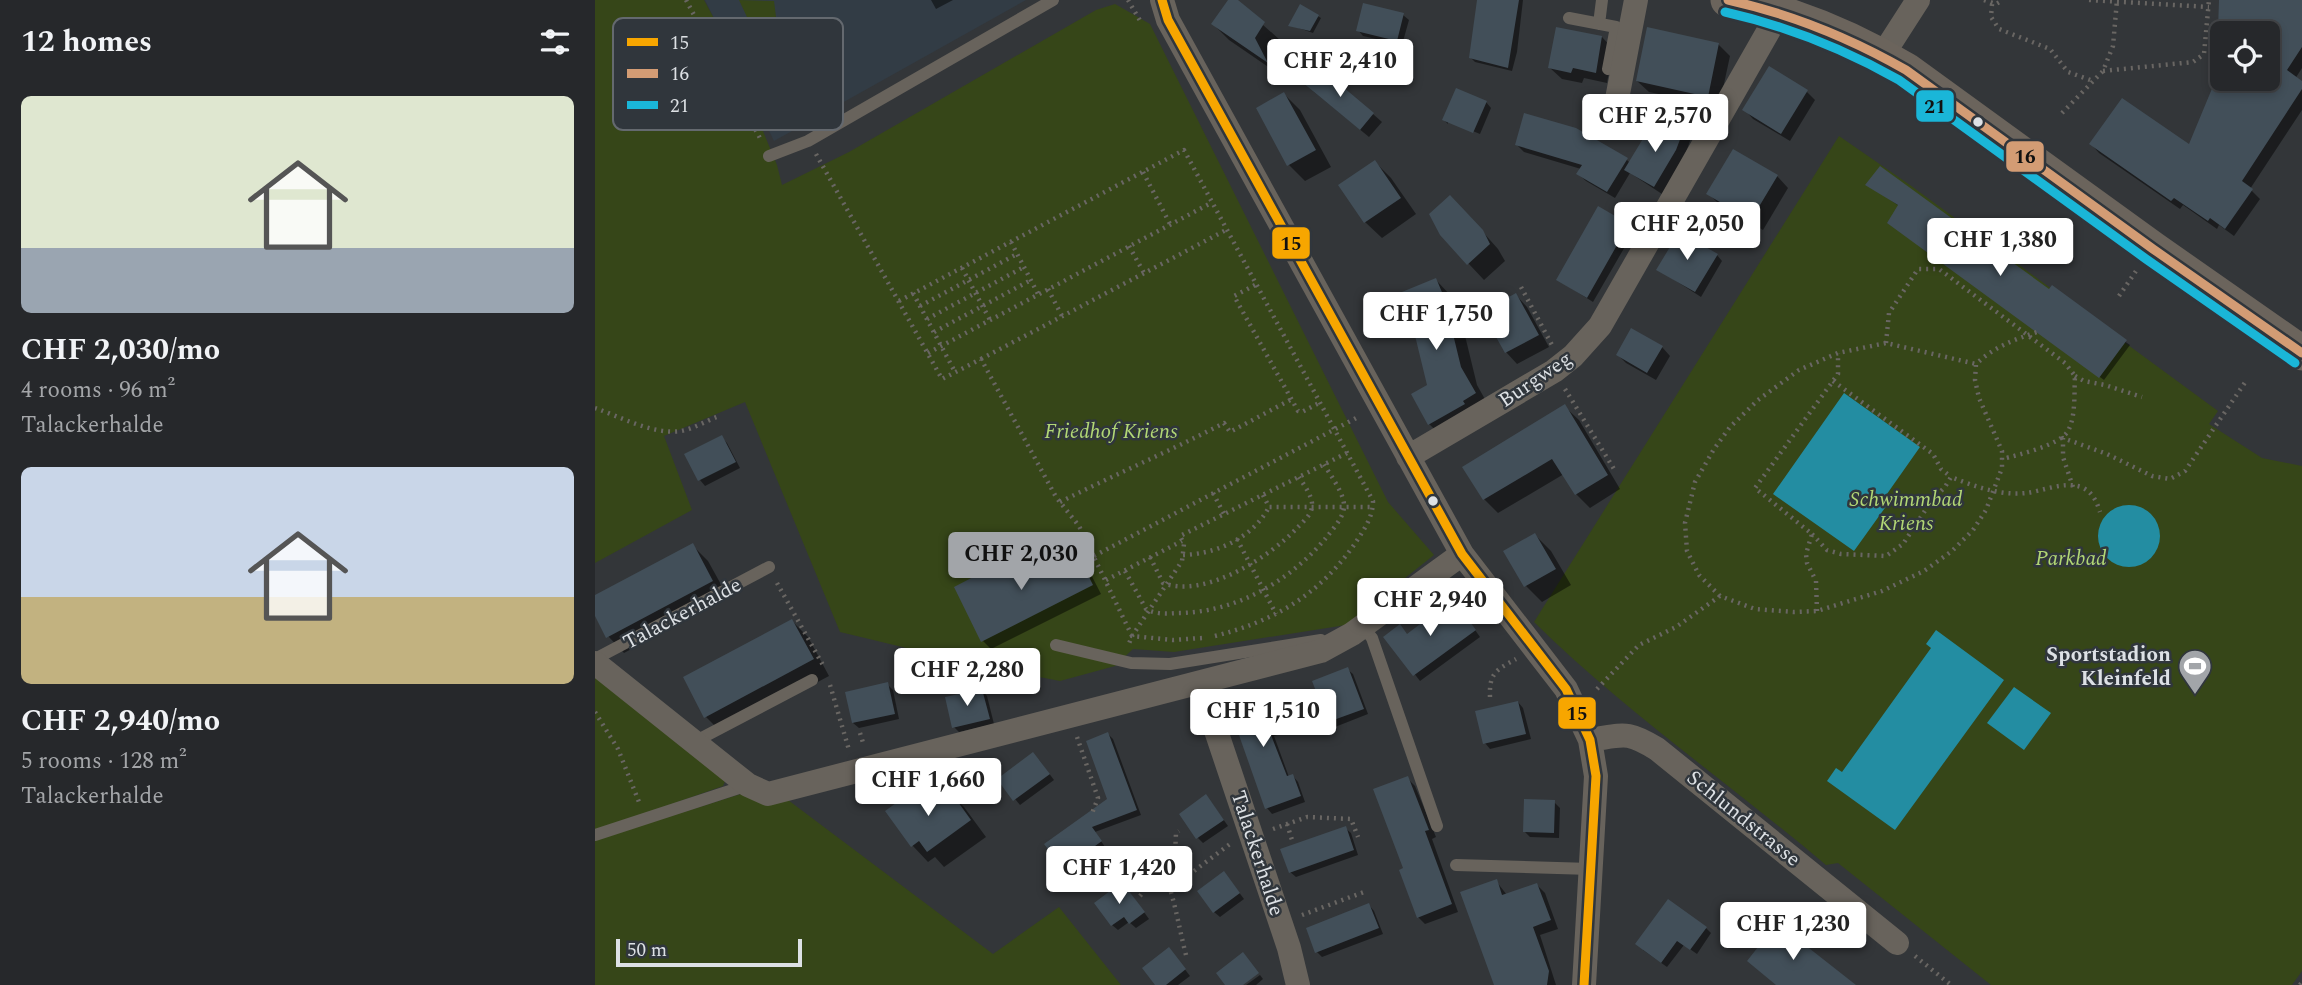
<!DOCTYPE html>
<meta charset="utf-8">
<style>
:root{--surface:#26282b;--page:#323437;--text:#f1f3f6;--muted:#a4a6a9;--line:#424447;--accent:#a2a5a9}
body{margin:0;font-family:Spectral,serif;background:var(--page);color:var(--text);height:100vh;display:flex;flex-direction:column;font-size:26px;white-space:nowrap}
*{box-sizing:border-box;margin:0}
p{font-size:23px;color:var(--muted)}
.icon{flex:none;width:38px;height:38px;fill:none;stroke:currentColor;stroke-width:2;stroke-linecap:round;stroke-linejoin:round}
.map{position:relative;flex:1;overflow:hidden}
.panel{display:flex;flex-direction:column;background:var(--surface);width:595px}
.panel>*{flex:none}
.tools{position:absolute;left:1615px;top:21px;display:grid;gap:14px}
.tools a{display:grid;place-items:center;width:70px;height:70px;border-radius:10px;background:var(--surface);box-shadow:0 4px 10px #0003,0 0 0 2px var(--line);font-size:35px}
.scale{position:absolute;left:21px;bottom:18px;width:186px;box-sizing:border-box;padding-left:7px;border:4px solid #dde1e5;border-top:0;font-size:19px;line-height:24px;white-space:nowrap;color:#dde1e5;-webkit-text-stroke:5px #30363c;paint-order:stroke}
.price{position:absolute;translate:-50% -60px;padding:0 16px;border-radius:7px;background:#fff;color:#222;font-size:23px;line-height:46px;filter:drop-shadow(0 2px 4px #0008)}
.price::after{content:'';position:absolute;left:50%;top:42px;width:21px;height:16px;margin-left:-10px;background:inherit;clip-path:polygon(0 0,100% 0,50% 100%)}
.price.on{background:var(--accent);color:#111}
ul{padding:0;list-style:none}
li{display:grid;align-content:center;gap:14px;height:371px;padding:0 21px}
li span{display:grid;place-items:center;height:217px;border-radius:10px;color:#555}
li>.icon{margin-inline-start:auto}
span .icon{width:126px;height:126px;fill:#fffc;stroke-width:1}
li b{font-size:30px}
h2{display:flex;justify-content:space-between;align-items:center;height:84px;padding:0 21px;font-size:30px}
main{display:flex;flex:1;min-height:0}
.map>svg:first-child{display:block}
.built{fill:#323c45}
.green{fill:#364618}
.water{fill:#238da2}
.shadow{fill:#0007}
.building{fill:#424f59}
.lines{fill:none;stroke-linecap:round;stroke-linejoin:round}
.path{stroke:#696663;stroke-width:4.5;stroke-dasharray:2 5;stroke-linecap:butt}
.lane{stroke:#68635c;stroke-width:12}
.street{stroke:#68635c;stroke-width:24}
.secondary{stroke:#6b645c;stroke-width:35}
.bus-1-casing{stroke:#30363c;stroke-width:14}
.bus-2-casing{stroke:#30363c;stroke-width:14}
.bus-3-casing{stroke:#30363c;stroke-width:14}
.bus-1{stroke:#f7a600;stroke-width:9}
.bus-2{stroke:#d39c74;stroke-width:9}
.bus-3{stroke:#1ab6d8;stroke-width:9}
.bus-dot{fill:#dde1e5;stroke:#30363c;stroke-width:2.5}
.labels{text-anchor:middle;stroke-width:5;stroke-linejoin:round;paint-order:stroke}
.street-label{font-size:21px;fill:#dde1e5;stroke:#30363c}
.park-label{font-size:21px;font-style:italic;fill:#b2d775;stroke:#30363c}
.poi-label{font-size:21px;font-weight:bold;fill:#dde1e5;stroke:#30363c;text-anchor:end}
.key{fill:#30363c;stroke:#64696f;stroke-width:2}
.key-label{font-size:19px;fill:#dde1e5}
.line-badge{stroke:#30363c;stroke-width:2.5}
.pale-badge-label{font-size:19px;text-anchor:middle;font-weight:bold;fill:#111}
</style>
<main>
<section class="panel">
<h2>12 homes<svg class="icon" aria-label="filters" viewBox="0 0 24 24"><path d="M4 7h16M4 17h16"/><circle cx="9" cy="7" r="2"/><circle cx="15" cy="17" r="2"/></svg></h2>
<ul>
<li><span style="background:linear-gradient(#dfe7d0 70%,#9aa5b1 0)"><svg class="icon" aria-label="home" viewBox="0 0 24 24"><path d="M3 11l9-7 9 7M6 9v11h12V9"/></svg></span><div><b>CHF 2,030/mo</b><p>4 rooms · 96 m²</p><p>Talackerhalde</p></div></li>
<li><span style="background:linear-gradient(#c9d6e8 60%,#c2b280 0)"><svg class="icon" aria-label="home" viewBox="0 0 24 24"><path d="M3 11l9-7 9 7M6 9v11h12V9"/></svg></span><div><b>CHF 2,940/mo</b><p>5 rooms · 128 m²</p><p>Talackerhalde</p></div></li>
</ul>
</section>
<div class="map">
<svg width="1707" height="985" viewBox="0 0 1707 985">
<rect width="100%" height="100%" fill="#333639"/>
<path class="built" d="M110 0H431L179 141Z"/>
<path class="green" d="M0 0H109L129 37 182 165 187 185 254 152 501 10 520 4 555 24 793 502 839 555 751 625 579 652 538 649 520 666 465 681 378 664 245 632 150 402 69 436 97 510 0 563Z
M144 0 179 1 182 25 199 43 195 109 187 111 169 59 153 36 152 17Z
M1244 136 1315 185 1623 411 1614 424 1667 458 1707 466V971L1697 985H1396L1243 863 1231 865C1134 783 1029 711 939 622Z
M0 671 131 779 128 786 0 831Z
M149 793 193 800 398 954 464 907 526 985H0V840Z"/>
<path class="water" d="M1249 393 1325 447 1287 501 1292 505 1259 551 1178 494Z
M1503 536a31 31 0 1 1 62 0a31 31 0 1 1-62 0Z
M1341 630 1409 680 1300 830 1232 781 1241 768 1247 772 1336 648 1331 644Z
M1419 687 1456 713 1429 750 1392 723Z"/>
<path class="shadow" d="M336 0H358L341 9Z
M635 0H640L685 40 675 55 685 75 634 40 618 24Z
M883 0H928L922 52 917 71 880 62 876 58Z
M1626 0H1707V68L1700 79 1707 84V110L1655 189 1665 199 1639 236 1624 225 1622 229 1588 205 1585 209 1504 153 1496 144 1594 147 1624 77 1628 60V79H1673V33H1629L1625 29Z
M706 6 726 18 718 33 695 25Z
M808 15 814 20 807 45 768 36 763 30Z
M1007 37 1018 49 1012 83 989 78 987 83 967 79 955 68Z
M1123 44 1135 56 1124 107 1054 92 1042 81Z
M718 91 778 114 787 122 774 137Z
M1212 92 1220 100 1195 141 1158 119 1150 110Z
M689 94 705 110 736 167 710 181 694 165Z
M891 102 896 108 885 134 853 121V124L849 120Z
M1088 130 1096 138 1089 158 1067 194 1035 173 1020 198 991 181 983 174 986 169 929 152 922 145 1031 159 1035 163 1063 141Z
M780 162 796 178 821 214 787 238 770 222Z
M1182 176 1193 188 1168 230 1125 205 1114 194Z
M1273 185 1455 291 1535 345 1509 380 1299 227 1304 206Z
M1004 209 1039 231 998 302 963 280Z
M871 213 903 249 910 261 889 280 873 263Z
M1122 255 1127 261 1106 297 1064 270Z
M841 280 857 297 865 315 882 385 896 410 851 440 834 424V386L819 324 814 319Z
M921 295 932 307 954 347 922 364 911 352Z
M1067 347 1075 356 1061 380 1031 363 1023 355Z
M970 407 984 420 1025 489 995 508 981 494 969 474 903 513 889 499 870 467Z
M126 437 132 443 145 468 110 486 105 480 92 455Z
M940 535 956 551 976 585 947 602 931 586Z
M97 545 113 561 133 597 29 653 13 636 0 613V597Z
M477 547 486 555 506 594 396 649 388 641 405 565 416 578Z
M864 607 885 637 825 681 791 637 813 635Z
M197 621 213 637 234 676 127 733 111 717Z
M752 669 758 674 773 714 740 727 735 721 719 682Z
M292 684 298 690 304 719 264 728 258 723Z
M387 690 392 696 399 724 364 732 359 727Z
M659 694 665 700 668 710 682 705 687 711 694 731 679 736 694 777 698 776 703 782 710 802 677 814 672 808Z
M923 702 928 708 936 739 895 749 890 743Z
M513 734 518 739 546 815 500 832 510 847 474 873 469 868 515 799Z
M444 760 459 780 425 805 404 780Z
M812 778 820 786 841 837 837 839 863 912 830 924 823 917Z
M353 791 369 807 391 837 349 867 340 857 333 862 317 845 310 803 342 798Z
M616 802 633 826 608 843 603 838Z
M959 802 965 808 964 838 935 837 930 832Z
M750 828 756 833 763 855 701 877 695 872Z
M634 879 649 899 625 917 619 912Z
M901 881 912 895 942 885 950 893 963 929 945 935 961 985H901Z
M533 890 554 919 541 928 534 922 523 930 517 925Z
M774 905 779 911 788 934 727 957 722 952Z
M1111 928 1116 933 1102 954 1089 945 1072 967 1048 950Z
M579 955 595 976 583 985H562Z
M665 975 668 979 661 985H651Z"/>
<path class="building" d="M633 0H643L670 22 660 38 673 63 616 24Z
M882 0H924L913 68 874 58Z
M1624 0H1707V47L1692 70 1707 81V89L1647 181 1658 189 1630 229 1615 218 1613 221 1579 198 1576 201 1494 144 1527 98 1594 144 1621 79H1673V33H1631L1632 31 1623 30Z
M768 3 809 13 802 41 761 31Z
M705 4 724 15 715 31 693 26Z
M961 27 1007 36 1001 73 978 68 976 73 953 68Z
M1052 27 1124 43 1113 97 1041 81Z
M1174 66 1213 90 1186 134 1147 110Z
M729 71 779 113 765 130 707 82Z
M861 88 892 101 878 133 847 120Z
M689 92 721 150 692 166 661 108Z
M929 113 981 128 1033 158 1012 192 981 174 987 165 920 145Z
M1070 120 1089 129 1081 150 1059 187 1029 170 1052 132 1062 138Z
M1138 149 1183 175 1156 220 1111 194Z
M780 160 806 198 769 223 743 185Z
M1285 166 1454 289 1457 285 1532 340 1504 378 1292 223 1303 205 1270 185Z
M855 195 888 230 895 244 872 265 845 235 834 214Z
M1003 206 1034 224 992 298 961 280Z
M1084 232 1123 254 1100 292 1061 270Z
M841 278 849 297 866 367 881 393 868 401 870 404 833 425 816 394 832 385 816 319 813 320 802 294Z
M921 293 944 335 910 353 887 312Z
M1036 328 1068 346 1052 373 1021 355Z
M970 404 1013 475 980 495 957 459 888 500 867 467Z
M127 435 141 462 103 481 89 454Z
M940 533 961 569 929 587 908 551Z
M98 543 118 581 11 638 0 616V595Z
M478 545 498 585 386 642 359 587 405 563 413 578Z
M858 599 881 630 818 676 788 637 805 624 812 634Z
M197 619 219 659 109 718 88 677Z
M753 667 769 709 733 722 717 681Z
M293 682 300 714 257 723 250 692Z
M387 689 395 719 357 728 350 697Z
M660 692 666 709 682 703 690 725 674 730 692 776 698 774 706 796 670 809 632 701Z
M923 701 931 734 888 744 880 711Z
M513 732 542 810 497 827 507 841 468 869 449 844 512 799 491 741Z
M438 752 455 774 418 801 402 779Z
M813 776 834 830 830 831 857 904 822 918 804 870 808 868 778 789Z
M353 788 376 820 332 852 324 841 316 847 290 811 308 798 310 801 317 795 322 801 337 791 341 797Z
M611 794 629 820 601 839 584 814Z
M929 799 960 800 959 833 928 832Z
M751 826 759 850 694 873 685 849Z
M629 871 645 893 618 913 602 891Z
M902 879 907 895 942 883 956 920 938 927 954 971 952 985H899L865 892Z
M527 882 550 912 534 924 529 917 516 926 499 903Z
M1073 899 1112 927 1095 950 1082 941 1066 963 1040 944Z
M774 903 784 928 720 953 711 928Z
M1182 923 1261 985H1181L1152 961Z
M574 947 591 969 571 985H560L547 968Z
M648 952 664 973 648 985H630L621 973Z"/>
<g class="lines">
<path class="path" d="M91 0 166 140
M533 0 547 24
M1389 0 1401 4 1408 0
M1494 0 1614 7
M1397 4 1396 17 1404 29 1455 49 1473 72 1498 81
M1508 71 1598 62 1609 54 1614 0
M1467 113 1508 71 1518 46 1522 0
M221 154 347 379 386 359 461 497 484 526 537 636 533 646
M548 172 575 224
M416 242 443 294
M534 246 549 273
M367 268 395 320
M660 285 639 296 703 411 707 412 724 403
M926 287 957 345
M453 289 467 316
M318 293 360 372
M1524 296 1541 271
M304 301 589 150 778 501C778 518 768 531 759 545 722 597 677 622 616 637
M325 306 422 254
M332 319 429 267
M339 332 436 280
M1291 343 1294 313 1323 269H1344L1470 363 1480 376C1479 392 1481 416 1473 431 1465 445 1423 455 1407 459
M333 353 616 203
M386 359 631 230
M1480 376 1489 381 1510 385 1547 397
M1238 381 1338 454 1346 469 1356 477
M970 389 1019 469
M0 408C26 417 58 435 86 431 98 429 111 421 122 417
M1478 487 1468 457V438L1512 454 1557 476 1575 479 1590 471 1651 381
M618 493 629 514
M668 495 674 507H778
M465 502C519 475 575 451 629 423L635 432 697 399
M1217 534 1232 550 1246 554 1291 556 1308 544 1337 500 1350 487 1356 477C1379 486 1405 496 1431 493 1448 491 1469 481 1486 487 1497 491 1502 502 1505 512
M642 539 681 614
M588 555C621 554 658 538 674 507
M499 556 765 416
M555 557 568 583C609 599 675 557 702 528 708 522 717 514 717 506 718 497 709 485 704 477
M530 571 551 609C560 614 571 614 582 613 639 613 694 582 730 539 737 530 748 519 749 507 750 494 735 475 729 464
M511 580 587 541
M182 583 229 667
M1125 596 1104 575 1092 551 1090 523 1100 482 1119 449 1135 427 1163 400 1204 370 1243 353 1291 343 1381 364
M1222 611 1221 581 1212 563 1211 554 1217 534 1160 488 1243 374V353
M607 638 578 640 537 636 587 561 589 544 585 536 752 453
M235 685 254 750
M1002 689 1044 645 1081 627 1125 596 1160 609 1199 612 1222 611 1287 591 1329 571 1357 551 1378 530 1391 510 1407 468V451L1384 398 1380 380 1381 364C1399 347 1418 340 1442 332
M895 697C894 673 901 670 921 659
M0 712 23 749 44 802
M265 733 269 746
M482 737 503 798 496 816
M692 824 697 840
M678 829 712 817 756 819 763 837
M537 881 552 887
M545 896 552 887 568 882 575 889 579 877 581 833 584 831
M707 915 769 892
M591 955C585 932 582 912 575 889L635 844
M1320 956 1356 985
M1705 985 1707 982"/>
<path class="lane" d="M974 18 1021 27 1013 69
M1004 24 1007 0
M174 156 213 141 458 0
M768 627 777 638 842 826
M461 645 536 663 575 664 726 640
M0 659 174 567
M99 742 217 680
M0 835 153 785
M861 865 996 869"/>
<path class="street" d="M567 0 573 20 867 554 971 689 995 740 1001 776 989 985
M1287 56 1323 0
M1017 125 1041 0
M813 457 959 371 978 356 1005 326 1174 30 1179 12
M0 663 153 785 173 794 726 651 757 634 867 554
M605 683 694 948 703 985
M995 740C1029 735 1031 730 1062 749L1302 943"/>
<path class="secondary" d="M1133 0C1195 12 1257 38 1311 70L1558 249 1707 353"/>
<defs>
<path id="bus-1" d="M567 0 573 20 867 554 971 689 995 740 1001 776 989 985"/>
<path id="bus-2" d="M1133 0C1196 14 1255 38 1311 70L1558 249 1707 353"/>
<path id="bus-3" d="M1130 12C1192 26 1249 49 1304 80L1551 259 1700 363"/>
</defs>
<use href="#bus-1" class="bus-1-casing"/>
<use href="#bus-2" class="bus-2-casing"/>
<use href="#bus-3" class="bus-3-casing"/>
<use href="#bus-1" class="bus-1"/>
<use href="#bus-2" class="bus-2"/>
<use href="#bus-3" class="bus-3"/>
</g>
<defs>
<symbol id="stadium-pin" viewBox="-11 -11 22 30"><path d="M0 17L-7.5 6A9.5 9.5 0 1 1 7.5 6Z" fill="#a2a5a9" stroke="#30363c"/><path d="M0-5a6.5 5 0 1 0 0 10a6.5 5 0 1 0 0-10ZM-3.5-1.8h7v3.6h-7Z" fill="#fff"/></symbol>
</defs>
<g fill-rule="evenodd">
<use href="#stadium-pin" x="1581" y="647" width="38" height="52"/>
</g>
<g class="bus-dot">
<circle cx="1383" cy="122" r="6"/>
<circle cx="838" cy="501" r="6"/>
</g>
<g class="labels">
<g class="street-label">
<text transform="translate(940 379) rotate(-34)" y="7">Burgweg</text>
<text transform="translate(87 613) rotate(-28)" y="7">Talackerhalde</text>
<text transform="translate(1149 818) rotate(39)" y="7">Schlundstrasse</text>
<text transform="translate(663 853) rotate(72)" y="7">Talackerhalde</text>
</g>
<g class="park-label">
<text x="516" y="438">Friedhof Kriens</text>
<text x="1311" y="506">Schwimmbad<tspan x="1311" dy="24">Kriens</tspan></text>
<text x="1476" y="565">Parkbad</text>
</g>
<g class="poi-label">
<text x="1576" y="661">Sportstadion<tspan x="1576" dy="24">Kleinfeld</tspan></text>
</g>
</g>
<rect x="18" y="18" width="230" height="112" rx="10" class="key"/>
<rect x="32" y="38" width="31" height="8" fill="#f7a600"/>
<rect x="32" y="69" width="31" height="9" fill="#d39c74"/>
<rect x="32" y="101" width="31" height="8" fill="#1ab6d8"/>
<g class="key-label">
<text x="75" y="49">15</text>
<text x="75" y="80">16</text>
<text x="75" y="112">21</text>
</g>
<g class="line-badge">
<rect x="1320" y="89" width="40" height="34" rx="7" fill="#1ab6d8"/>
<rect x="1410" y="140" width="40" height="33" rx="7" fill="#d39c74"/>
<rect x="676" y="226" width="40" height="34" rx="7" fill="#f7a600"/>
<rect x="962" y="696" width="40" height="34" rx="7" fill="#f7a600"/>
</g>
<g class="pale-badge-label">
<text x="1340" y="113">21</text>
<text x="1430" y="163">16</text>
<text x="696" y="250">15</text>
<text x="982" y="720">15</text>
</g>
</svg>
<div class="tools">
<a><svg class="icon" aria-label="locate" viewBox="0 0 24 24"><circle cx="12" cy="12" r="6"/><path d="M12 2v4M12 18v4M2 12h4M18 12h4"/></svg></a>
</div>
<div class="scale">50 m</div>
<b class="price" style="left:745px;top:99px">CHF 2,410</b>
<b class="price" style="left:1060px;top:154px">CHF 2,570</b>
<b class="price" style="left:1092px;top:262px">CHF 2,050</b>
<b class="price" style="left:1405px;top:278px">CHF 1,380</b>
<b class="price" style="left:841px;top:352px">CHF 1,750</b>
<b class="price on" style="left:426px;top:592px">CHF 2,030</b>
<b class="price" style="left:835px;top:638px">CHF 2,940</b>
<b class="price" style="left:372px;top:708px">CHF 2,280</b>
<b class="price" style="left:668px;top:749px">CHF 1,510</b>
<b class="price" style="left:333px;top:818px">CHF 1,660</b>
<b class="price" style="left:524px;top:906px">CHF 1,420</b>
<b class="price" style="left:1198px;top:962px">CHF 1,230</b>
</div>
</main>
